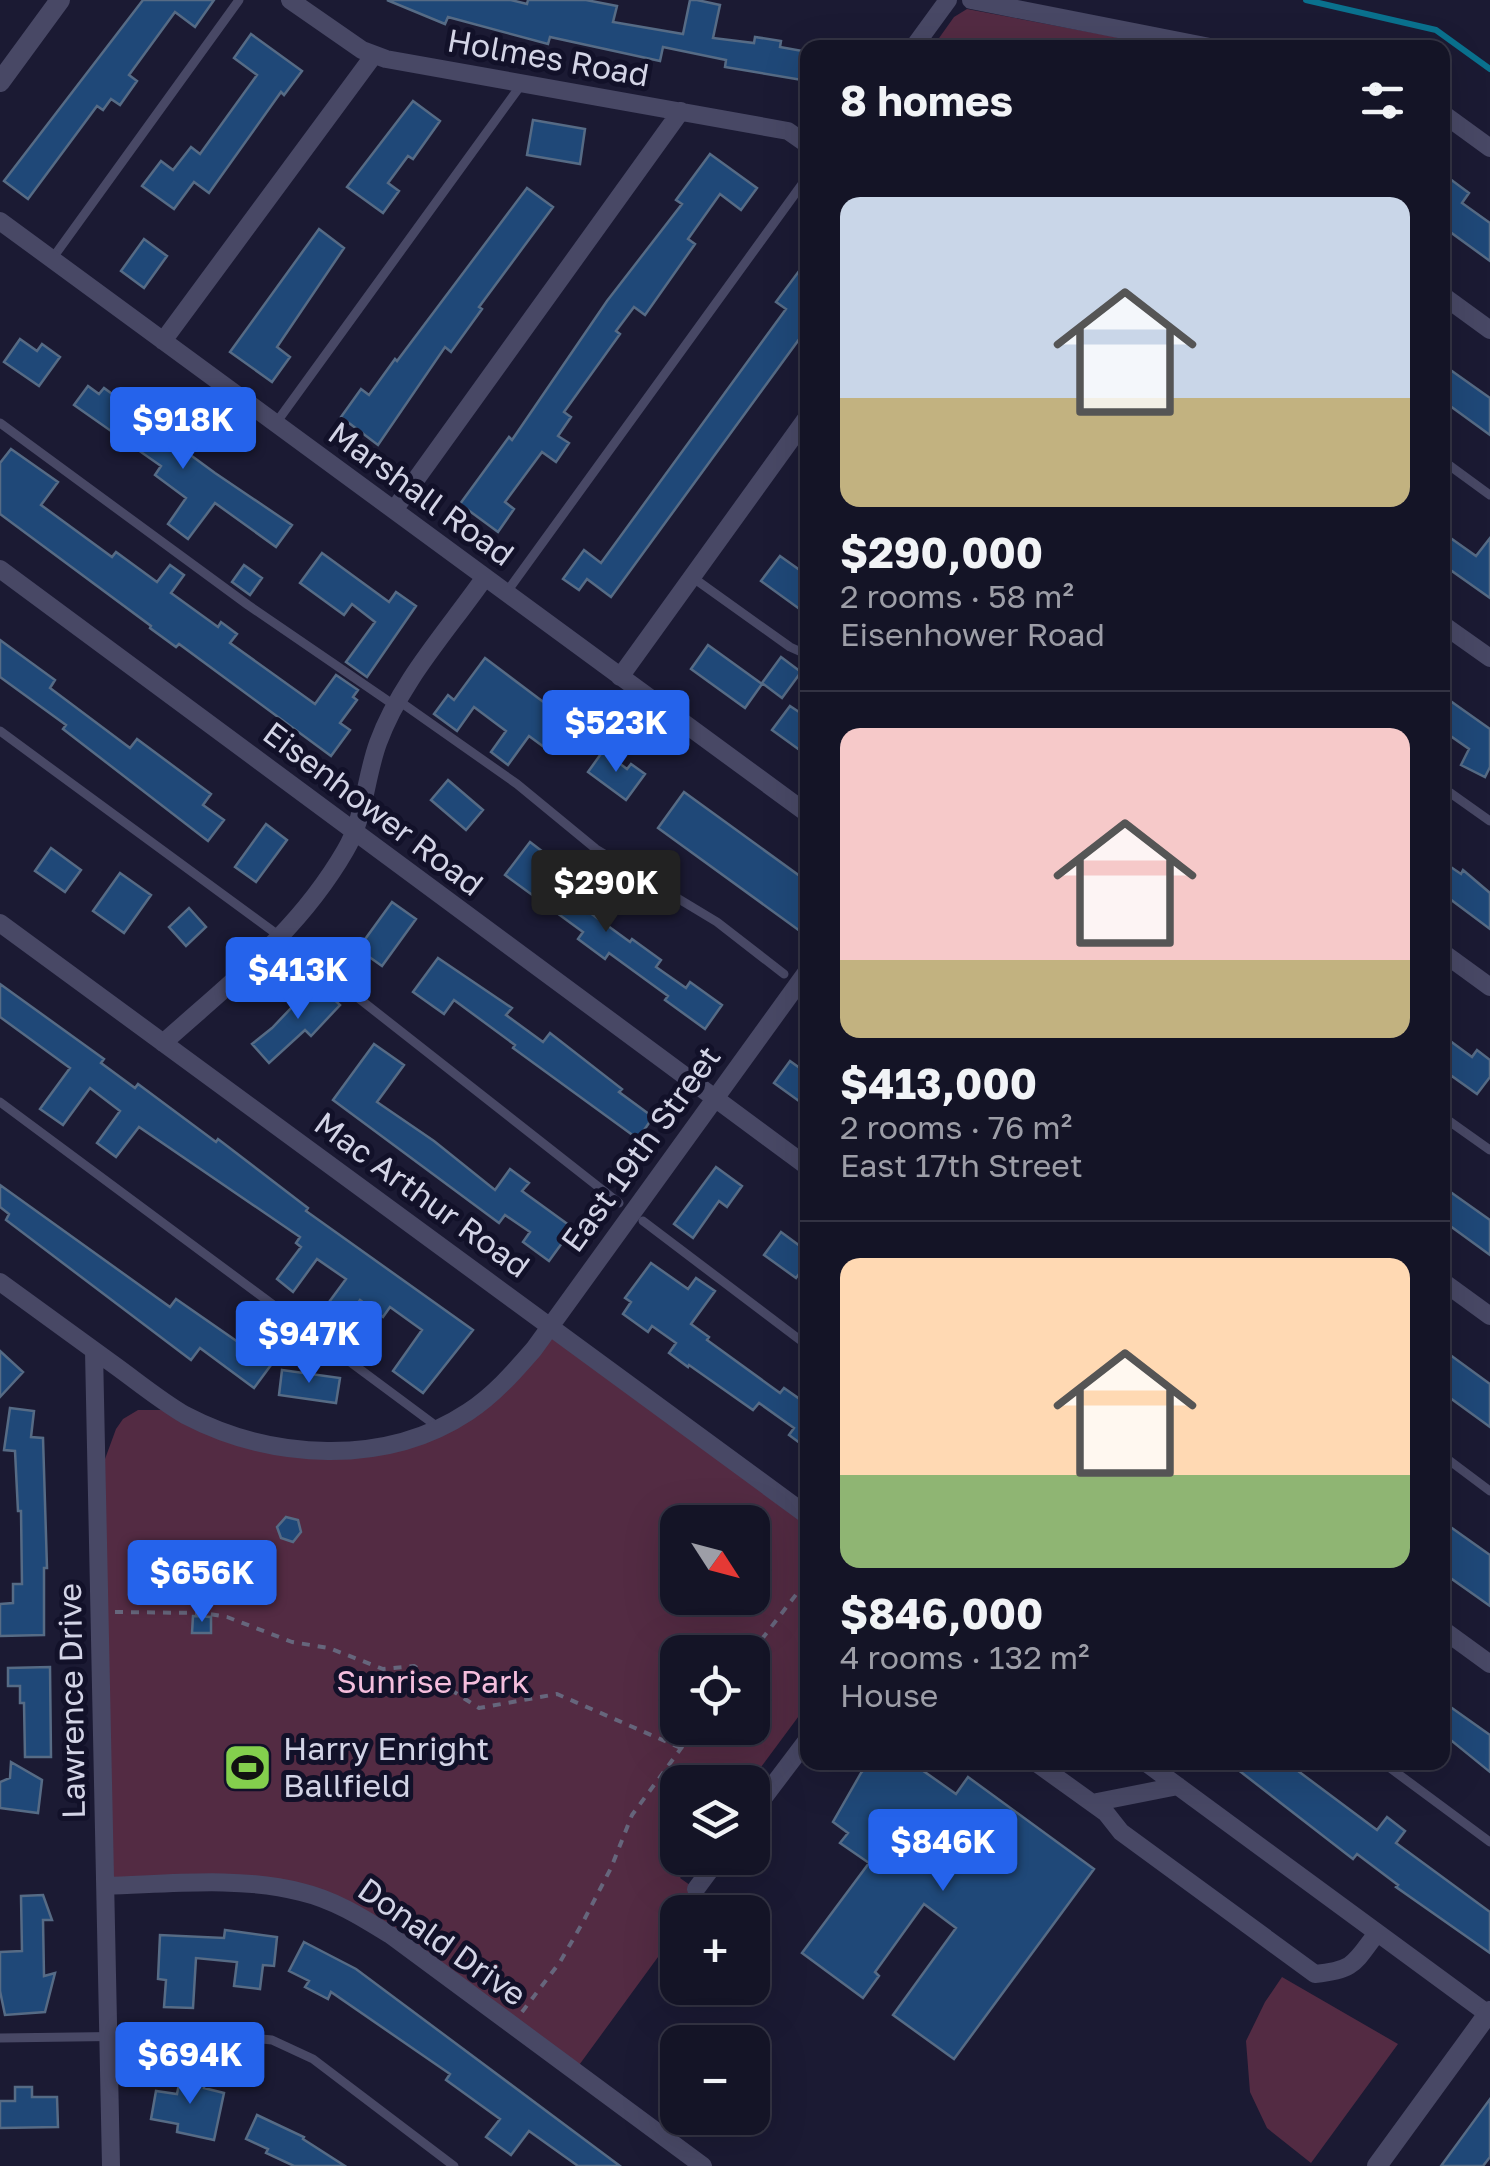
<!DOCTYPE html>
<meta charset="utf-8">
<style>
:root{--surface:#141426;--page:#1d1d2e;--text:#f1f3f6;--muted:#9d9ea7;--line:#333343;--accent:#2563eb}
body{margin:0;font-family:"Golos Text",sans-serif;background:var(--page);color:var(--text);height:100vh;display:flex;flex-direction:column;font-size:38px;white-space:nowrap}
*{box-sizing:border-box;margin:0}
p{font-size:32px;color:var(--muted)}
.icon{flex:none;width:55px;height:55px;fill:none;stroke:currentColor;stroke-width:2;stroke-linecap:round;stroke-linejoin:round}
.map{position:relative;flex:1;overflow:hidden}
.details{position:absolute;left:800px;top:40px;width:650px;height:1730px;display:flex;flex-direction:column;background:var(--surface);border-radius:20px;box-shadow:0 10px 40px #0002,0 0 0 2px var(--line)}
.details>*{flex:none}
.needle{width:65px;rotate:126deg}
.controls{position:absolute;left:660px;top:1505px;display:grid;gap:20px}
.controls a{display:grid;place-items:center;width:110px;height:110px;border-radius:20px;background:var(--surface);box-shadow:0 10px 40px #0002,0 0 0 2px var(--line);font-size:50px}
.price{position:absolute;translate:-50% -85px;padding:0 22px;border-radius:10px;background:var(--accent);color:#fff;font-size:32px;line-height:65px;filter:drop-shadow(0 2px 5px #0008)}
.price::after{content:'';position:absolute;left:50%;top:60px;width:30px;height:22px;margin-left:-15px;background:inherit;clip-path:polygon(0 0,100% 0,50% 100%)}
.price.current{background:#222;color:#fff}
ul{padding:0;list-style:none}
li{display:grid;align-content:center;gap:20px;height:530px;padding:0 40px}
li+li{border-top:2px solid var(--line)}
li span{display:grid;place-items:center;height:310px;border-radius:20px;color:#555}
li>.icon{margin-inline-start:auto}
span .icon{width:180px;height:180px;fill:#fffc;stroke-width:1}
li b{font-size:42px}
h2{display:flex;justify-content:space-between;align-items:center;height:120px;padding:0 40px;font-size:42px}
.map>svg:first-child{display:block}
.green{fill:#532b43;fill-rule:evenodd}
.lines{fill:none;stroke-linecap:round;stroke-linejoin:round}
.stream{stroke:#0a718e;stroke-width:6}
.building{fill:#1f4878;stroke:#566b85;stroke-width:2.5}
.path{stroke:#66667c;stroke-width:4;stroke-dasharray:8 8;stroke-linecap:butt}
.service{stroke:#484865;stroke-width:9}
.minor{stroke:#484865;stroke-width:18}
.tertiary{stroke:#484865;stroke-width:20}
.labels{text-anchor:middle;stroke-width:10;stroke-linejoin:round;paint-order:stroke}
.street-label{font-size:32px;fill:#d3d4e6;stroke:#121129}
.park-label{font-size:32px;fill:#f5bedd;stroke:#121129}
.poi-label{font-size:32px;fill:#d3d4e6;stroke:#121129;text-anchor:start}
</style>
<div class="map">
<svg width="1490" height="2166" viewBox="0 0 1490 2166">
<rect width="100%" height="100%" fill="#1b1a33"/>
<path class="green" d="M967 9 1169 47 932 48 954 17Z
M550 1325 807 1516V1705L750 1782H678V1858H695L680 1878 704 1895 691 1912H678L677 1931 574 2072 392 1936 301 1892 106 1886 105 1459 116 1429 123 1419 138 1410H161L251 1440 375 1448 467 1413ZM678 1522H752V1598H678ZM678 1652H752V1728H678Z
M1282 1977 1398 2044 1311 2163 1267 2128 1250 2092 1246 2041 1265 2002Z"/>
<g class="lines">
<path class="stream" d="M1306 0 1436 30 1490 69"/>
</g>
<path class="building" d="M143 0H214L195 27 175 12 129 75 137 81 120 105 111 99 103 110 97 106 28 199 4 181Z
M387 0H511L527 4 528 0H586L617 6 613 22 683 34 690 0H697L720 5 713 38 754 43 755 37 781 41 780 47 808 52V81L725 67 726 60 663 47 660 61 550 37 548 44 448 17 445 24Z
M251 34 302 71 284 95 281 92 209 193 194 182 174 209 142 186 161 161 173 170 191 147 200 154 257 75 234 58Z
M413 101 440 121 413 159 408 156 388 183 399 191 383 213 347 187Z
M533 120 585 129 580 164 527 155Z
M710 154 757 188 741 210 720 194 688 239 695 244 645 315 634 307 616 331 620 334 564 412 571 417 558 436 569 443 556 462 542 452 505 502 514 509 498 532 460 504 509 437 512 440 607 301 682 204 676 200Z
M1442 173 1469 193 1462 203 1490 223V261L1442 226Z
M527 188 553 207 479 307 482 309 451 352 445 347 378 445 341 417 361 389 369 395 395 359 397 361Z
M319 229 344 248 277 347 290 357 272 382 230 352Z
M144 239 167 256 144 288 121 271Z
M808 259V327L611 597 587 579 579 590 563 579 584 550 601 563 786 309 776 302Z
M20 339 37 351 42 344 60 357 39 386 4 362Z
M1442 364 1490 398V435L1442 400Z
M88 386 99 394 104 388 123 402 121 404 215 473 292 525 276 547 215 503 188 539 168 524 186 498 155 475 161 466 74 405Z
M11 449 58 482 41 505 112 557 116 552 157 582 170 565 184 575 171 593 218 627 221 622 237 634 230 643 315 704 336 675 358 690 353 697 357 700 340 723 350 730 331 756 179 644 176 647 150 628 151 626 0 514V463Z
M1442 532 1476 556 1490 538V598L1442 564Z
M322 553 389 602 396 592 416 606 367 677 346 662 375 622 352 604 344 615 300 583Z
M780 556 808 576V600L801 610 761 581Z
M244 565 262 578 250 595 232 582Z
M0 640 55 680 50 688 130 748 137 739 211 794 203 805 224 820 208 841 63 729 66 725 0 677Z
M708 645 762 684 745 708 691 669Z
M781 657 801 672 782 698 762 683Z
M485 658 546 704 554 692 578 710 548 750 529 736 508 765 491 752 506 731 474 707 457 731 434 714 448 695 454 700Z
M1442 695 1490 729V767L1485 777 1461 765 1469 749 1442 730Z
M790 706 808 718V756L772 730Z
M603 751 627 769 631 764 645 774 626 800 588 772Z
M448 780 483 810 466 830 431 800Z
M684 792 808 882V921L800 931 658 828Z
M266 824 287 840 256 882 235 867Z
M530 842 551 858 545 867 588 899 582 907 630 942 632 939 661 960 656 967 686 988 690 982 722 1005 705 1029 665 1000 668 996 609 953 605 959 578 939 583 932 505 875Z
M51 848 81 870 65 892 35 871Z
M1442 861 1461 874 1463 870 1490 893V929L1442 893Z
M120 873 151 895 124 933 93 911Z
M392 902 416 919 382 966 358 949Z
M189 908 206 927 186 946 169 927Z
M438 958 512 1008 506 1015 543 1042 550 1033 622 1089 619 1092 653 1117 638 1139 513 1048 515 1045 454 1000 444 1014 413 992Z
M316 982 340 1005 311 1036 305 1030 269 1063 252 1044 272 1028Z
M0 984 104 1059 101 1063 135 1088 138 1084 216 1142 218 1139 308 1208 306 1211 473 1330 423 1393 393 1371 422 1330 390 1307 383 1317 360 1300 340 1327 321 1313 346 1279 317 1259 293 1292 277 1279 301 1247 296 1243 300 1237 139 1127 116 1157 97 1143 120 1111 90 1088 63 1125 40 1109 70 1068 0 1017Z
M1442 1035 1472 1057 1477 1050 1490 1060V1077L1477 1094 1442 1069Z
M374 1044 404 1065 377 1102 434 1141 495 1190 510 1169 529 1183 522 1191 573 1228 549 1261 523 1242 530 1232 505 1215 499 1223 333 1100Z
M790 1061 808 1074V1089L799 1101 774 1083Z
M716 1167 742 1186 727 1207 719 1201 693 1238 674 1224Z
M0 1185 170 1307 176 1299 271 1365 254 1388 200 1348 191 1360 6 1220 9 1214 0 1207Z
M1442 1186 1490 1220V1255L1442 1220Z
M781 1232 808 1252V1262L796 1278 764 1255Z
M651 1263 688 1289 696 1278 715 1291 691 1324 709 1337 707 1340 780 1393 784 1388 808 1405V1449L789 1435 794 1428 759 1403 753 1410 689 1365 688 1367 669 1353 676 1343 652 1326 648 1332 623 1314 631 1302 625 1298Z
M1442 1349 1490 1384V1427L1442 1392Z
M0 1351 23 1372 0 1397Z
M282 1370 340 1378 336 1403 279 1395Z
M10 1408 34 1411 31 1437 43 1438 47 1568H44V1635L0 1636V1604L13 1603V1584H22L21 1511H18L15 1451 4 1450Z
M286 1517 298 1520 301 1532 293 1542 281 1538 277 1527Z
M1442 1521 1490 1555V1606L1442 1572Z
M193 1616 211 1617V1633H192Z
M50 1667 51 1757H25L24 1703H20V1686H8V1668Z
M1442 1701 1490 1735V1772L1442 1733Z
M11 1762 42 1780 38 1813 0 1808V1782L10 1778Z
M871 1762H926L922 1770 956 1794 968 1777 1094 1869 954 2059 893 2015 956 1928 924 1904 875 1972 879 1976 863 1998 802 1953 869 1863 840 1843 848 1833 833 1822 861 1773Z
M1228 1762H1286L1377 1830 1387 1817 1405 1831 1396 1843 1490 1912V1953L1396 1887 1398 1885 1357 1854 1353 1859Z
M43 1895 52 1920H43L44 1976 55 1973 45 2012 5 2015 0 1991V1952L22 1951 21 1896Z
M225 1930 277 1937 274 1966 263 1965 260 1989 234 1986 237 1962 196 1958 193 2008 164 2007 166 1980 158 1979 160 1935 224 1938Z
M304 1942 356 1969 620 2166H578L529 2131 511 2155 486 2137 500 2119 446 2080 450 2074 331 1992 328 1999 305 1987 309 1981 289 1971Z
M182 2070 206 2075 204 2088 224 2093 214 2140 177 2132 178 2124 151 2119 156 2091 177 2094Z
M15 2087H32V2097H57L58 2127 0 2128V2101H15Z
M1490 2099V2157L1483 2166H1441Z
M257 2115 304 2137 303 2139 345 2166H294L266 2153 268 2149 246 2139Z"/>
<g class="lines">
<path class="path" d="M115 1612 204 1613 227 1617 292 1642 329 1648 383 1669 414 1666 479 1708 557 1694 681 1748
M752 1652 808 1579
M522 2012 560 1962 583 1922 611 1868 632 1815 696 1728"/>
<path class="service" d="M52 259 239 0
M0 423 248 605 394 705
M276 423 521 85
M1442 460 1490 495
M692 577 790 647 808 655
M506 593 808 176
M399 701 517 784 596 849 717 922 784 974
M0 731 282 938 619 1203
M1442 787 1490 821
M0 1102 439 1428
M1442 1116 1490 1150
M643 1221 808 1346
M1442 1455 1490 1491
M1382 1762 1490 1842
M0 2038 221 2035 272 2040 313 2059 454 2166"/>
<path class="minor" d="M290 0 362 50 386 59 788 131 808 145
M971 0 1215 48
M913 48 948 0
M1442 113 1490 148
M0 221 808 814
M1442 295 1490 330
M163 341 374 55
M394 510 681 111
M0 569 808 1167
M1442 624 1490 658
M620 677 808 416
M0 923 808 1516
M1442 952 1490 987
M163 1043C231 982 298 932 345 851 365 817 365 779 378 743 400 682 448 630 485 577
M1442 1281 1490 1316
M0 1282C39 1310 78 1339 117 1367 139 1383 161 1401 185 1415 271 1460 385 1467 468 1412 494 1395 514 1372 534 1349L808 970
M94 1351 111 2166
M1442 1629 1490 1664
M1035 1762 1106 1813 1121 1832 1315 1974C1355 1970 1354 1963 1377 1933
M1145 1762 1488 2014
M1092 1803 1178 1786
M752 1813 808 1739
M106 1886C169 1884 239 1876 301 1892 335 1900 363 1918 392 1936L703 2166
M696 1889 719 1858"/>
<path class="tertiary" d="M0 82 60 0
M1377 2166 1490 2011"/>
</g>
<defs>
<symbol id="stadium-square" viewBox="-11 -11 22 22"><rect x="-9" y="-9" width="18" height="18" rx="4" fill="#84cf4d" stroke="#121129"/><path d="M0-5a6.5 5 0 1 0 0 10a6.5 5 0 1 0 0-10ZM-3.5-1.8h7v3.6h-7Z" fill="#111"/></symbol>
</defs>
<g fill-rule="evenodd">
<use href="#stadium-square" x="220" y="1740" width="55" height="55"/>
</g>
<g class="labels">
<g class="street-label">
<text transform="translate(548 58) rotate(10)" y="11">Holmes Road</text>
<text transform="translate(421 494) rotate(36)" y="11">Marshall Road</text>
<text transform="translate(373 809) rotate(37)" y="11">Eisenhower Road</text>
<text transform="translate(641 1149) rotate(-54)" y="11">East 19th Street</text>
<text transform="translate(422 1195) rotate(36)" y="11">Mac Arthur Road</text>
<text transform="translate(72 1701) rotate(-91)" y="11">Lawrence Drive</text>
<text transform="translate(442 1942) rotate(35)" y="11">Donald Drive</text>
</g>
<g class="park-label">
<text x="433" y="1693">Sunrise Park</text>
</g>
<g class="poi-label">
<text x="283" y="1760">Harry Enright<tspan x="283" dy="37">Ballfield</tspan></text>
</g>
</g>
</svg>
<div class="controls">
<a><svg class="needle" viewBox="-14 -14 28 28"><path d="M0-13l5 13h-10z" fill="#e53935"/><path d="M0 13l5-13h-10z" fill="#9d9ea7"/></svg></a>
<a><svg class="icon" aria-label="locate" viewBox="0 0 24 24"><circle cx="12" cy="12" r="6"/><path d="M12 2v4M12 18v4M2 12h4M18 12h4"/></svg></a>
<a><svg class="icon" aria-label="layers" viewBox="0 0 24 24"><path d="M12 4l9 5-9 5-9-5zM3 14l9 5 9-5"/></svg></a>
<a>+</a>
<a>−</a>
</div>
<b class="price" style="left:183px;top:472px">$918K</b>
<b class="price" style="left:616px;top:775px">$523K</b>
<b class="price current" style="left:606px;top:935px">$290K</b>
<b class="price" style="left:298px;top:1022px">$413K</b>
<b class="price" style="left:309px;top:1386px">$947K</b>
<b class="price" style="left:202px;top:1625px">$656K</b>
<b class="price" style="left:943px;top:1894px">$846K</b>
<b class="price" style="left:190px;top:2107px">$694K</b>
<section class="details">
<h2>8 homes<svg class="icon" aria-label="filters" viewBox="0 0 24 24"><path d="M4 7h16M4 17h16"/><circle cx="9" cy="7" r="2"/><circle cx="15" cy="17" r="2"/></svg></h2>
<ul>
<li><span style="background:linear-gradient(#c9d6e8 65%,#c2b280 0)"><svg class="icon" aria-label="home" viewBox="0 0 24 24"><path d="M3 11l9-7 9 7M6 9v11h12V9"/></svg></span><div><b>$290,000</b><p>2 rooms · 58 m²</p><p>Eisenhower Road</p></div></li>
<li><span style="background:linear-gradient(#f6c9c9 75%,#c2b280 0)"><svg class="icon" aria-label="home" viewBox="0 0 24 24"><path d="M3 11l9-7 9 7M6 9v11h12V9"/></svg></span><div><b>$413,000</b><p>2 rooms · 76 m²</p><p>East 17th Street</p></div></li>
<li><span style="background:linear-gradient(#ffd9b3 70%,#8fb573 0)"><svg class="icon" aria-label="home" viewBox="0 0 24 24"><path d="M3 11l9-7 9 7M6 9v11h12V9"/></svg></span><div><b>$846,000</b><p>4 rooms · 132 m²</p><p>House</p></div></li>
</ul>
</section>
</div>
